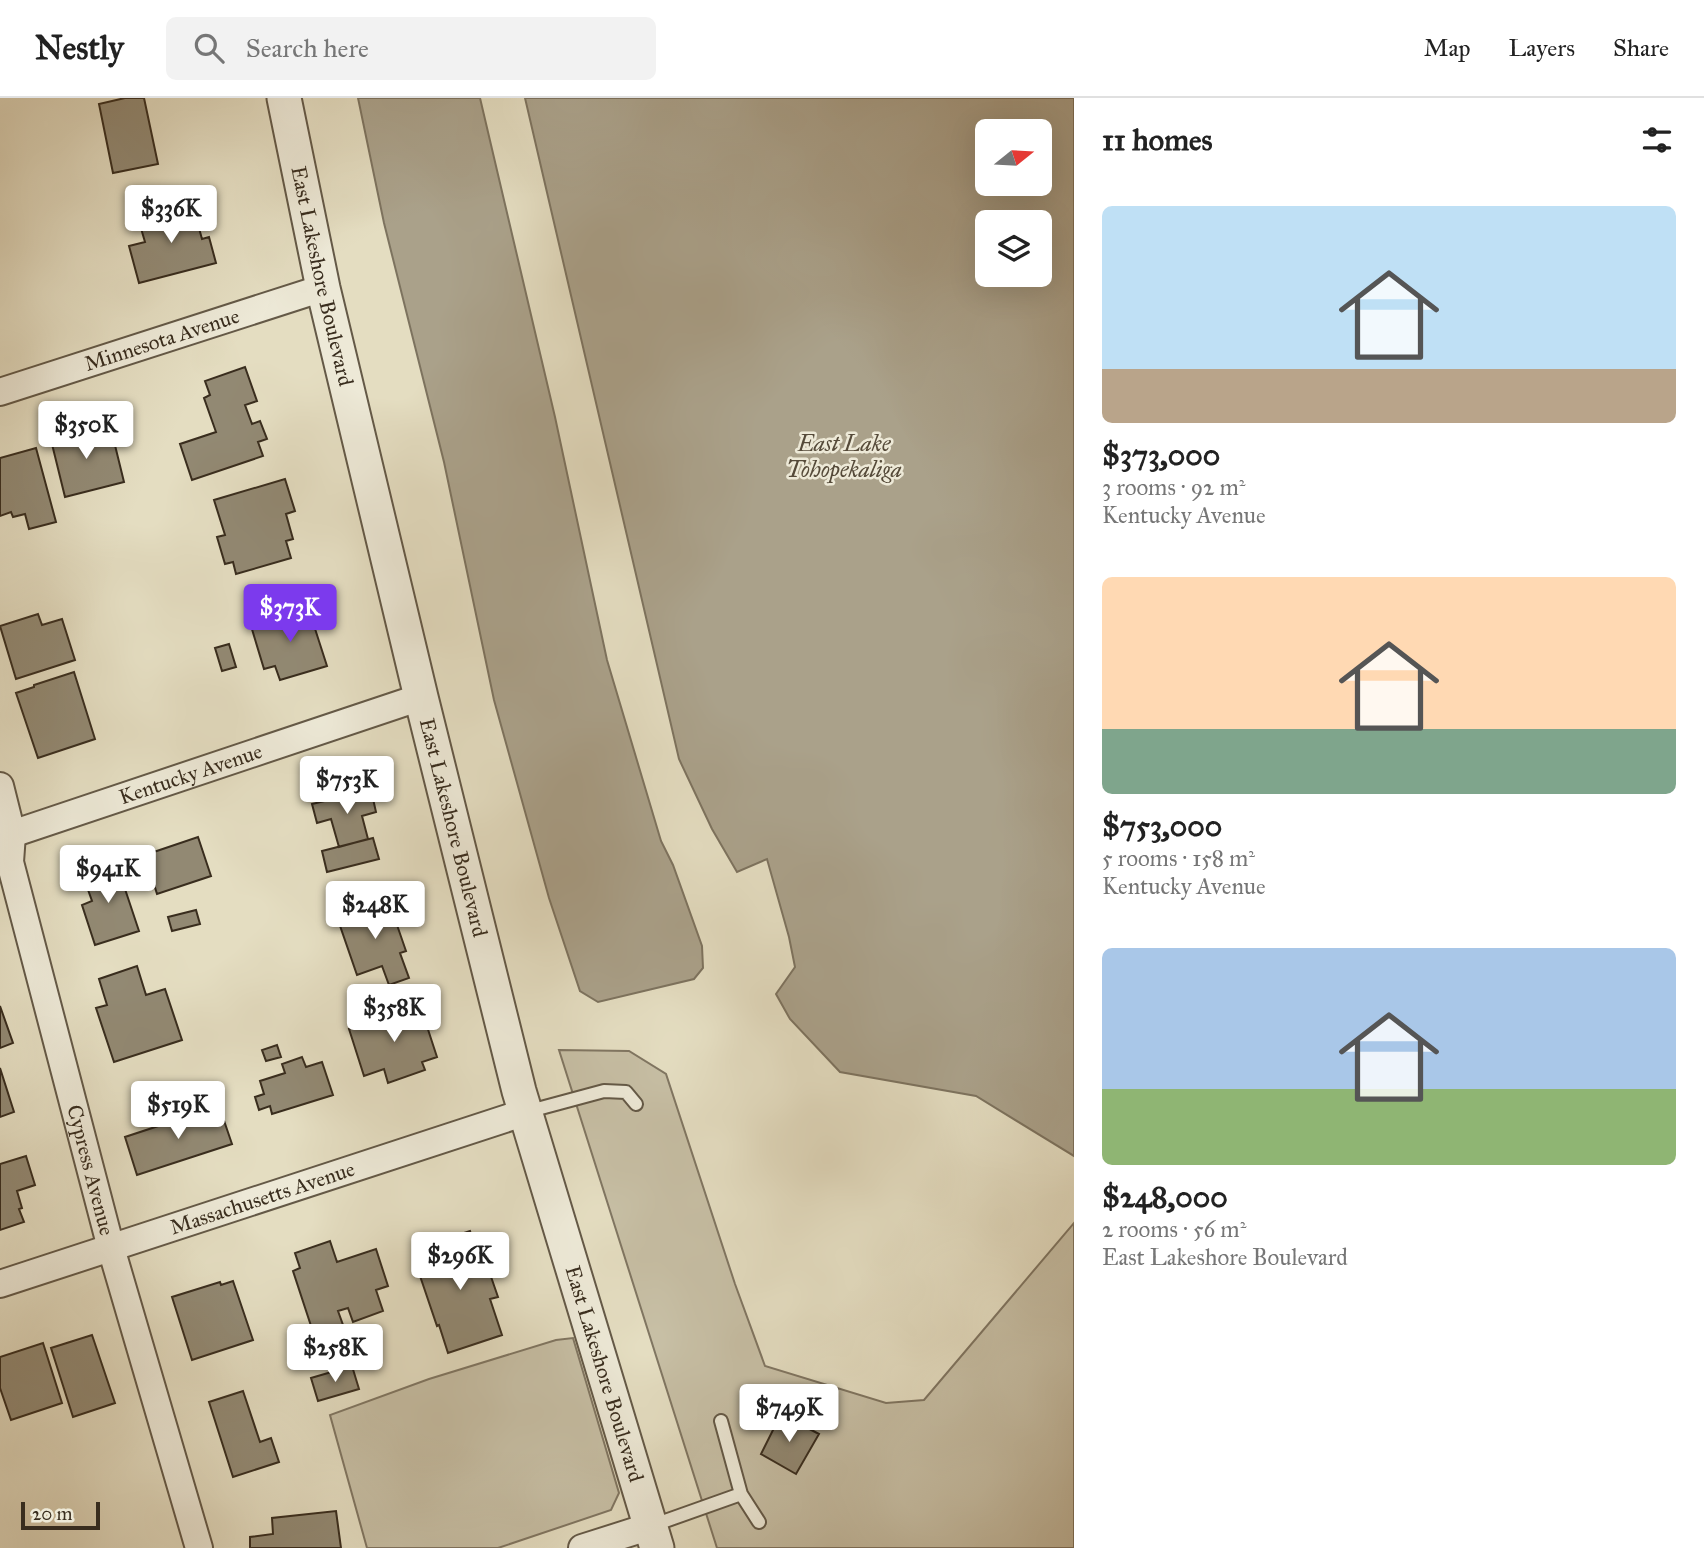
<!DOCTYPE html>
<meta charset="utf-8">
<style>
:root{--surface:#fff;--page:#f2f2f2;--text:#222;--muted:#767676;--line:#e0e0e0;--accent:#7c3aed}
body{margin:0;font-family:"IM FELL Great Primer",serif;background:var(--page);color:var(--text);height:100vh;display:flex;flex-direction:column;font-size:26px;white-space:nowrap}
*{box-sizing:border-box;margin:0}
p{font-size:23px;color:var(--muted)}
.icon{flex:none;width:38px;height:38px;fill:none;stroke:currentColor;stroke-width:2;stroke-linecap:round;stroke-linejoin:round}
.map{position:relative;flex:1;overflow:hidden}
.panel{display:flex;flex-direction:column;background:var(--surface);width:630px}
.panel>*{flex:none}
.needle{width:46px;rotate:72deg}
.buttons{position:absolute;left:975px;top:21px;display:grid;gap:14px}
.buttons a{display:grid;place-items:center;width:77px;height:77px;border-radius:10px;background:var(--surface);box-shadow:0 7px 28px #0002;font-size:35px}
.scale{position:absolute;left:21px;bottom:18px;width:79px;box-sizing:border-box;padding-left:7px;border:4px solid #392d1e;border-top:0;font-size:19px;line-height:24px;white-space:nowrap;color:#392d1e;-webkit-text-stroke:5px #ede9d7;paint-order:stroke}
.price{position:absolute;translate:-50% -60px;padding:0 16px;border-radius:7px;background:#fff;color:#222;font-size:23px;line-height:46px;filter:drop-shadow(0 2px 4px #0008)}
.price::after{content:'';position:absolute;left:50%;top:42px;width:21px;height:16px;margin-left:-10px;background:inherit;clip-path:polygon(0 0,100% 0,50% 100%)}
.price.active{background:var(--accent);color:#fff}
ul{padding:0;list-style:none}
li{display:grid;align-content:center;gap:14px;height:371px;padding:0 28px}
li span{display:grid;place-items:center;height:217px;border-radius:10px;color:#555}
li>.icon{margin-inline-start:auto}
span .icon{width:126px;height:126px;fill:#fffc;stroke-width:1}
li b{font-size:30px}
h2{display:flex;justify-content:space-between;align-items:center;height:84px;padding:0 28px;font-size:30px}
header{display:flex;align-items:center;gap:42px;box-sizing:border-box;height:98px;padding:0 35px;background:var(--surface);border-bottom:2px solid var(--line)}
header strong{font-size:33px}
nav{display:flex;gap:38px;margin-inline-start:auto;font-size:24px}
.search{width:490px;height:63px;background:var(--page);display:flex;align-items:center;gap:18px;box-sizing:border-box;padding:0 24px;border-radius:10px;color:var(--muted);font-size:26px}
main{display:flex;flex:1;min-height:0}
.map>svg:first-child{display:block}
.green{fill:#c7bfa5;stroke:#807662;stroke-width:2}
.water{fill:#aaa18a;stroke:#7d735f;stroke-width:2;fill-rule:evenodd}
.building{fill:#928973;stroke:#392d1e;stroke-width:2}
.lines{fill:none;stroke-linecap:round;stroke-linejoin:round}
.service-casing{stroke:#645947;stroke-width:16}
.minor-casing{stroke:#645947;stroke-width:30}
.tertiary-casing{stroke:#645947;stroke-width:37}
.service{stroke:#ede9d7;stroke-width:12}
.minor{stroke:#ede9d7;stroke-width:26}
.tertiary{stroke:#ede9d7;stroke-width:33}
.labels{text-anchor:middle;stroke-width:5;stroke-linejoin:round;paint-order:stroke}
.street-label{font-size:21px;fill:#392d1e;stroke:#ede9d7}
.water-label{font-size:23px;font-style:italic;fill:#554a39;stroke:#ede9d7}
</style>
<header>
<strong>Nestly</strong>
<div class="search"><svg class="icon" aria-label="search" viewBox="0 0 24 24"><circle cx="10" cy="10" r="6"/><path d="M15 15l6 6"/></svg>Search here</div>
<nav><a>Map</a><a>Layers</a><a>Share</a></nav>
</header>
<main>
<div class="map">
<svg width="1074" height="1450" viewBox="0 0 1074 1450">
<rect width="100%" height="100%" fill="#e4ddc1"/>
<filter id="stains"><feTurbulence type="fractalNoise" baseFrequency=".00286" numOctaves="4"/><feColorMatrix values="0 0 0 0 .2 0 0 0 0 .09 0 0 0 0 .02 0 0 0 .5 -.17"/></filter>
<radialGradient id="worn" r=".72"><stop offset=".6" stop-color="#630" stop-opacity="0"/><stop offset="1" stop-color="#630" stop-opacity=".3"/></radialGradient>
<path class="green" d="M559 952 629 953 666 976 735 1186 765 1268 886 1305 924 1302 1074 1125V1450H717Z
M573 1240 619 1395 611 1412 498 1450H367L330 1317 429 1281 556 1242Z"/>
<path class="water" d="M358 0H480L555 319 607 562 661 743 673 767 702 848 703 870 694 881 598 904 580 893 549 800 494 602 444 364 384 125Z
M525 0H1074V1058L976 998 840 974 790 921 776 896 795 869 789 839 767 761 737 774 712 731 679 661ZM987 33H1040V86H987ZM987 124H1040V177H987Z"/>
<path class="building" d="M125 0H144L158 66 113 75 99 6Z
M192 105 202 141 209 139 216 165 139 185 129 148 145 144 138 120Z
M245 269 257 303 245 307 252 326 260 323 267 341 258 344 263 358 192 382 180 346 216 334 204 300 210 297 205 283Z
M83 330 85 337 111 331 124 384 65 399 50 338Z
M36 350 56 424 29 431 25 416 13 419 11 414 0 418V360Z
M285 381 295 413 286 416 293 441 286 443 291 460 236 476 233 464 225 466 217 439 225 437 214 402Z
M308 509 327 568 280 582 275 568 264 571 251 528Z
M38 516 42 527 62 521 75 562 16 581 0 528Z
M229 546 236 569 222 573 215 550Z
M74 574 95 641 38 660 16 595 34 589V587Z
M371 692 376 714 362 718 368 741 339 749 331 721 317 725 312 706Z
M198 739 211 778 157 796 145 757Z
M373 740 379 761 327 774 322 753Z
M116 764 139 833 95 847 82 807 92 803 82 775Z
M388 801 406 853 400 855 409 880 389 887 382 868 357 877 337 819Z
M196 812 200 826 172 833 168 819Z
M137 868 146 897 165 891 182 942 114 964 96 910 107 907 99 881Z
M420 907 437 959 422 964 425 972 388 985 384 971 364 978 349 931Z
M0 908 13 945 0 950Z
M277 947 281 959 266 963 262 952Z
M302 959 306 969 322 964 333 997 272 1016 270 1008 259 1012 255 999 264 996 260 983 285 975 282 966Z
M0 970 14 1014 0 1019Z
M219 1008 232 1046 137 1077 125 1039Z
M26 1058 35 1087 17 1093 22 1110 19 1111 24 1124 0 1132V1066Z
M470 1133 484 1175 489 1173 498 1199 490 1201 502 1237 448 1255 439 1227 437 1228 419 1175 429 1172 421 1149Z
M330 1143 337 1164 376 1151 388 1188 376 1192 383 1213 353 1224 348 1210 338 1213 343 1227 314 1237 293 1173 300 1170 295 1155Z
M233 1183 253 1242 192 1262 172 1199 220 1184 221 1187Z
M92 1237 115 1305 73 1319 51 1250Z
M43 1245 62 1305 11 1322 0 1290V1259Z
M352 1268 359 1291 318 1303 311 1280Z
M243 1293 260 1344 271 1340 279 1364 233 1379 209 1304Z
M781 1316 819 1336 796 1376 761 1356Z
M336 1413 341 1450H250V1439L273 1436 272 1420Z"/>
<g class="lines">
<defs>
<path id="service" d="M526 1014 604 993 626 994 636 1006
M741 1396 759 1424
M651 1428 741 1396 721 1323"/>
<g id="minor">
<path id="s1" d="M0 294 323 190"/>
<path id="s2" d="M0 688 12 736 10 764 111 1150 199 1450"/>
<path id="s3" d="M0 740 421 599"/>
<path id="s4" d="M0 1186 526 1014"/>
<path d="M582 1450 651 1428"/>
</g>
<g id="tertiary">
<path id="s5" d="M284 0 323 190 421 599 519 993 657 1450"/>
</g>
</defs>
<use href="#service" class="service-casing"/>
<use href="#minor" class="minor-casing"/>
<use href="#tertiary" class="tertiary-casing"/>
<use href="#service" class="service"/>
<use href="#minor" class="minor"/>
<use href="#tertiary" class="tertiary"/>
</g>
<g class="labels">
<g class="street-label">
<text dy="7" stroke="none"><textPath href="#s5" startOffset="182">East Lakeshore Boulevard</textPath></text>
<text dy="7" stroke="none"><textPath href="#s1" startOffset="170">Minnesota Avenue</textPath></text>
<text dy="7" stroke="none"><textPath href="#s3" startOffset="201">Kentucky Avenue</textPath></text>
<text dy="7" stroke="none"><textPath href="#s5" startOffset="749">East Lakeshore Boulevard</textPath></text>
<text dy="7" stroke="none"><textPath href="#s2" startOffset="396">Cypress Avenue</textPath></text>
<text dy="7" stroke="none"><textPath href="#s4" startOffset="276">Massachusetts Avenue</textPath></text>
<text dy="7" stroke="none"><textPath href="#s5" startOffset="1316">East Lakeshore Boulevard</textPath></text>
</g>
<g class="water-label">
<text x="844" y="353">East Lake<tspan x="844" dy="26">Tohopekaliga</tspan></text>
</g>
</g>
<rect width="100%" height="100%" filter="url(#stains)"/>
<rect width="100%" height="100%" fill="url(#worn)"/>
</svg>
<div class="buttons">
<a><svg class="needle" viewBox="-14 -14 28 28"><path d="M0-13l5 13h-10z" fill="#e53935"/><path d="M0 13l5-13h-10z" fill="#767676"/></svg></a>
<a><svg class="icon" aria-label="layers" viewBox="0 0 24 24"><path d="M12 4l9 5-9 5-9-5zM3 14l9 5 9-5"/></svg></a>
</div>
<div class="scale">20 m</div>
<b class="price" style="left:171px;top:147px">$336K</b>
<b class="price" style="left:86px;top:363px">$350K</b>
<b class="price active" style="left:290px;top:546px">$373K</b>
<b class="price" style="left:347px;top:718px">$753K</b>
<b class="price" style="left:108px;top:807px">$941K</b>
<b class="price" style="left:375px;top:843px">$248K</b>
<b class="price" style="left:394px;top:946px">$358K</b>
<b class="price" style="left:178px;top:1043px">$519K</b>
<b class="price" style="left:460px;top:1194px">$296K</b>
<b class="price" style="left:335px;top:1286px">$258K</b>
<b class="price" style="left:789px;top:1346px">$749K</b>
</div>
<section class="panel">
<h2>11 homes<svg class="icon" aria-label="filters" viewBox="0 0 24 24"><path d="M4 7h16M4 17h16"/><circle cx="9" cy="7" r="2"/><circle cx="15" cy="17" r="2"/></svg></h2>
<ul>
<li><span style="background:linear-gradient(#bfe0f5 75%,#b9a48a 0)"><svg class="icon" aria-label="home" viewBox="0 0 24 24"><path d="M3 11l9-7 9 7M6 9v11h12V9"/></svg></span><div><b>$373,000</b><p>3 rooms · 92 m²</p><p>Kentucky Avenue</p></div></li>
<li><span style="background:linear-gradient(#ffd9b3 70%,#7fa58c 0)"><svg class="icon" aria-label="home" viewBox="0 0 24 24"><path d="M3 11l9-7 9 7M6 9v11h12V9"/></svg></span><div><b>$753,000</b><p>5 rooms · 158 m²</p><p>Kentucky Avenue</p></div></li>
<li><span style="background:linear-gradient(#a9c7e8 65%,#8fb573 0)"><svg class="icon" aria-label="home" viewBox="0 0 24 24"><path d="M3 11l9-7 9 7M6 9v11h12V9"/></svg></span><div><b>$248,000</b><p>2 rooms · 56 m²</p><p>East Lakeshore Boulevard</p></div></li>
</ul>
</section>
</main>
